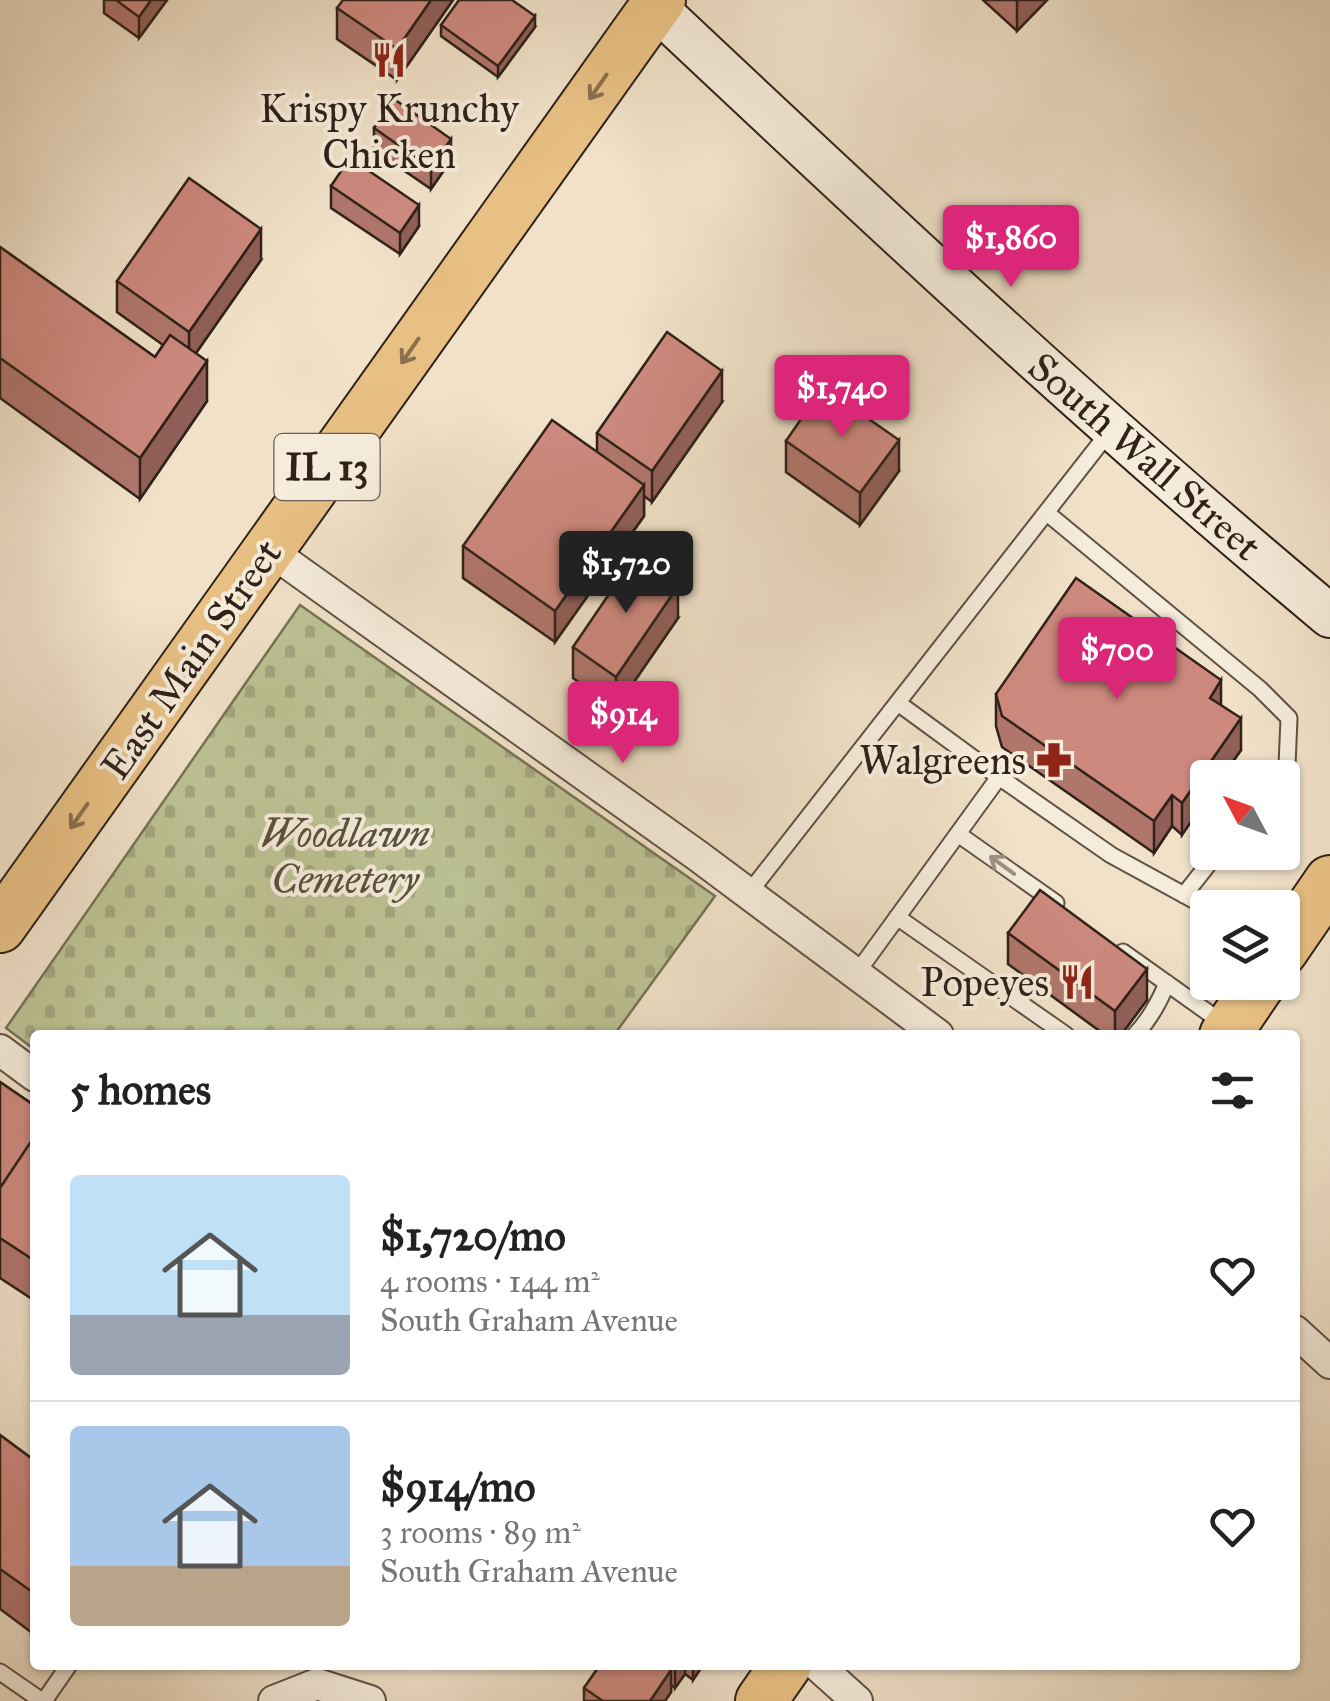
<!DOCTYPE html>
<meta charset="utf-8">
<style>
:root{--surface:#fff;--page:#f6f6f6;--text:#222;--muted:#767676;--line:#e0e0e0;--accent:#db2777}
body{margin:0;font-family:"IM FELL Great Primer",serif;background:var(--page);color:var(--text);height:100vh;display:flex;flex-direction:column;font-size:38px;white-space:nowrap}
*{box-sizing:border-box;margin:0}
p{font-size:32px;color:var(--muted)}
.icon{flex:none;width:55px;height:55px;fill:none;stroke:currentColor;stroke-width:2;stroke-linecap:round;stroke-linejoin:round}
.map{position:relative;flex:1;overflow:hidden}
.details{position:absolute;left:30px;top:1030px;width:1270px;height:640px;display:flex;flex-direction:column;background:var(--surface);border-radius:10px;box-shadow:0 2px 8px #0004}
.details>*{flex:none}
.needle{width:65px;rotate:311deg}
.fabs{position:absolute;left:1190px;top:760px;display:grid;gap:20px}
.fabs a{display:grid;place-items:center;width:110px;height:110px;border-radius:10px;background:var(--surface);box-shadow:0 2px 8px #0004;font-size:50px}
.price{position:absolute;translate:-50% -85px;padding:0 22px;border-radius:10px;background:var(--accent);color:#fff;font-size:32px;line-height:65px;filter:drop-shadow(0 2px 5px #0008)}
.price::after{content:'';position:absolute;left:50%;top:60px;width:30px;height:22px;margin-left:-15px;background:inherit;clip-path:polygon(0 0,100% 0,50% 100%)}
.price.on{background:#222;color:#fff}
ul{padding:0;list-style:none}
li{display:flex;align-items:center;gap:30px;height:250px;padding:0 40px}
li+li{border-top:2px solid var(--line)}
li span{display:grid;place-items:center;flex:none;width:280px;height:200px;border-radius:10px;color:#555}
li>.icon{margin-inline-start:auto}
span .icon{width:120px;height:120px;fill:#fffc;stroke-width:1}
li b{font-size:42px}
h2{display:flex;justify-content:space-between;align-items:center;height:120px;padding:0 40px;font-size:42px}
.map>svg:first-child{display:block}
.cemetery{fill:url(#cemetery-stones);stroke:#767256;stroke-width:2.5}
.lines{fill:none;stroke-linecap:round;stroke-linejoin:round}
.service-casing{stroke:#605145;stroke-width:19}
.minor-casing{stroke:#605145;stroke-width:34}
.secondary-casing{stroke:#302119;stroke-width:46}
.trunk-casing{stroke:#302119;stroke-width:54}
.service{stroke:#f5ecdb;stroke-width:15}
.minor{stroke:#f5ecdb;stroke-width:30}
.secondary{stroke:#f5ecdb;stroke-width:42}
.trunk{stroke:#e8c084;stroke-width:50}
.wall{fill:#b0766c;stroke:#302119;stroke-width:2.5}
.shaded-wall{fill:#906058;stroke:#302119;stroke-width:2.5}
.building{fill:#cd897e;stroke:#302119;stroke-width:2.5}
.oneway{stroke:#8c704e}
.oneway2{stroke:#9c9184}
.labels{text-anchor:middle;stroke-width:8;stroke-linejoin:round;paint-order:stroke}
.shield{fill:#f5ecdb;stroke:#6b5e53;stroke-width:2.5}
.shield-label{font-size:38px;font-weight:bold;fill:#302119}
.poi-label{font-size:40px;fill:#302119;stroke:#f5ecdb;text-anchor:end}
.street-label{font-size:40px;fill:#302119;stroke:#f5ecdb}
.park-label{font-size:40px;font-style:italic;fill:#5a513e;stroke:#f5ecdb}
</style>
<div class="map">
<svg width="1330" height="1701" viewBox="0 0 1330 1701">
<defs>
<pattern id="cemetery-stones" width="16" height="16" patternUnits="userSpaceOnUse" patternTransform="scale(2.5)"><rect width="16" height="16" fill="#bcc294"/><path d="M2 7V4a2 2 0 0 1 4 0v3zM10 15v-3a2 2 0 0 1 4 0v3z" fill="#a2a67f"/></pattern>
</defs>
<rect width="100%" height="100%" fill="#f0e1c8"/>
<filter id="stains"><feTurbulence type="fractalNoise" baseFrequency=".002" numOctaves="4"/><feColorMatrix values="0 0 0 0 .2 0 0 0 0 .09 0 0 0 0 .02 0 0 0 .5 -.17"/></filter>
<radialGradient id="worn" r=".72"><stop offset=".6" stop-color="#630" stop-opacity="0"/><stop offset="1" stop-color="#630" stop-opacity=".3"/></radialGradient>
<path class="cemetery" d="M300 605 715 896 614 1035H35V1050L6 1028Z"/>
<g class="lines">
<defs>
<path id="service" d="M1047 513 1260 689 1289 718 1287 766 1278 778
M898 703 999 777 1111 855 1208 908
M958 834 1056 903
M748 894 1109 432
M1184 895 1218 852
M897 917 1066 1035
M1123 952 1227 1026
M856 974 999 777
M1135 1035C1150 1019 1159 1003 1167 983
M0 1672 42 1701
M44 1701 69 1665"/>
<path id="minor" d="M269 550 698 856 938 1035
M0 1050 35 1076
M1295 1331 1330 1363
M817 1665 857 1701
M274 1701 317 1684 370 1701"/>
<path id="secondary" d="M655 7C876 215 1097 422 1330 616"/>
<path id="trunk" d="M0 927 660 0
M1282 951 1330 881
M1225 1035 1261 982
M761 1701 786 1665"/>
</defs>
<use href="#service" class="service-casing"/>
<use href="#minor" class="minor-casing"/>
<use href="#secondary" class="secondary-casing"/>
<use href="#trunk" class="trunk-casing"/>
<use href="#service" class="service"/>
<use href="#minor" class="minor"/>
<use href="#secondary" class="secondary"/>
<use href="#trunk" class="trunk"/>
</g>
<path class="wall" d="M104 0H167L139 38 104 13Z
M453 0 397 80 337 39V8Z
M983 0H1047L1017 31Z
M441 25 535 27 498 77 441 36Z
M374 128 451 160 431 189 374 150Z
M331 186 419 226 400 254 331 208Z
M0 247 155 357 163 345 117 312V281L261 260 196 353 207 401 140 499 0 398Z
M722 402 652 502 644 496V516L555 642 463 578V546L597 453V433Z
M786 441 899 471 860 525 786 472Z
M678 618 616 708 573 678V647Z
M996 694 1221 706 1241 750 1221 778H1208L1182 835 1172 826 1154 853 1002 747 996 726Z
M1008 933 1147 1000 1121 1035H1105L1008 964Z
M0 1082 35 1106V1301L0 1278Z
M0 1435 35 1461V1626L31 1632 0 1609Z
M600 1665H703L693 1680 685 1674 675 1688 671 1685V1692L665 1701H584V1688Z"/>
<path class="shaded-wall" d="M151 0H167L139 38V17Z
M431 0H453L397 80V49Z
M1017 0H1047L1017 31Z
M535 16V27L498 77V66Z
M451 139V160L431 189V168Z
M419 205V226L400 254V233Z
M261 229V260L189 363V332Z
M207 361V401L140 499V458Z
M722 371V402L652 502V471Z
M899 440V471L860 525V493Z
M644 485V516L555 642V611Z
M678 586V618L616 708V677Z
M1221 680V712L1210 698Z
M1241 718V750L1221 778H1208V797L1182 835V803Z
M1172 795V826L1154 853V821Z
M1147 969V1000L1121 1035H1115V1011Z
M35 1586V1626L31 1632V1591Z
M677 1665H685V1674L675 1688V1667Z
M693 1665H703L693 1680Z
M671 1670V1692L665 1701H650Z"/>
<path class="building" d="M116 0H151L139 17Z
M343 0H431L397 49 337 8Z
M459 0H512L535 16 498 66 441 25Z
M394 99 451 139 431 168 374 128Z
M350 158 419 205 400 233 331 186Z
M189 178 261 229 189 332 117 281Z
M0 247 155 357 170 335 207 361 140 458 0 358Z
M667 332 722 371 652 471 597 433Z
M823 387 899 440 860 493 786 441Z
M552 420 644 485 555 611 463 546Z
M635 556 678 586 616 677 573 647Z
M1076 578 1221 680 1210 698 1241 718 1182 803 1172 795 1154 821 1002 716 996 694Z
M1040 890 1147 969 1115 1011 1008 933Z
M0 1082 35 1106V1143L32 1140 0 1188Z
M32 1140 35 1143V1261L0 1238V1188Z
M0 1435 35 1461V1586L31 1591 0 1569Z
M600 1665H663L671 1670 650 1701H603L584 1688Z"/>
<defs><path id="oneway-shaft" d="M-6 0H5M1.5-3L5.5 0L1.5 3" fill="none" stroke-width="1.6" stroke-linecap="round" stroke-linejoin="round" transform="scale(2.5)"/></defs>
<g class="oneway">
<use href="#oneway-shaft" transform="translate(598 87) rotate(125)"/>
<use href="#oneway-shaft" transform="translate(410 351) rotate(125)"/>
<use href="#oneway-shaft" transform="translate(79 816) rotate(125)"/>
</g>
<use class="oneway2" href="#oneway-shaft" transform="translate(1002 865) rotate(-144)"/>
<defs>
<symbol id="restaurant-bare" viewBox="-9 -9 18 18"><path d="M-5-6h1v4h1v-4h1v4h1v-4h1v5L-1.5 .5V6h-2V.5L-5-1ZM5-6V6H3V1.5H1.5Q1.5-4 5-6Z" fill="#8f2418" stroke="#f5ecdb" stroke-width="2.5" paint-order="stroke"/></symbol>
<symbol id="pharmacy-bare" viewBox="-9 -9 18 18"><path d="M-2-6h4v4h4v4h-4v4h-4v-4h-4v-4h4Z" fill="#8f2418" stroke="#f5ecdb" stroke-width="2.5" paint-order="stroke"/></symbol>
</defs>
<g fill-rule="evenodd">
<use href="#restaurant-bare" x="364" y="35" width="50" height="50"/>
<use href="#pharmacy-bare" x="1029" y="735" width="50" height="50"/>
<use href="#restaurant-bare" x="1052" y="957" width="50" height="50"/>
</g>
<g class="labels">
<rect class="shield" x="274.5" y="434" width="105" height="66" rx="8"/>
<g class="shield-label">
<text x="327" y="480">IL 13</text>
</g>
<g class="poi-label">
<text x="389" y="122" text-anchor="middle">Krispy Krunchy<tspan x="389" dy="46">Chicken</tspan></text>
<text x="1026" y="774">Walgreens</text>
<text x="1049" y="996">Popeyes</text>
</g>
<g class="street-label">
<text transform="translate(1145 456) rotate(41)" y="14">South Wall Street</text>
<text transform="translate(191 659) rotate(-55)" y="14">East Main Street</text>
</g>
<g class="park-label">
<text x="345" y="847">Woodlawn<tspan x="345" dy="46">Cemetery</tspan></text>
</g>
</g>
<rect width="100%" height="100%" filter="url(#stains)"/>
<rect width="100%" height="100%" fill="url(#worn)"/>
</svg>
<div class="fabs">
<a><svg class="needle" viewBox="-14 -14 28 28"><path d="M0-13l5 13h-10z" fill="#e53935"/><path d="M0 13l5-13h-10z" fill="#767676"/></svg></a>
<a><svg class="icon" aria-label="layers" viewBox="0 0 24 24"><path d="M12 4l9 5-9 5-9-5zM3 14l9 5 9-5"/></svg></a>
</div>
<b class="price" style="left:1011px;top:290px">$1,860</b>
<b class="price" style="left:842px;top:440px">$1,740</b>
<b class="price on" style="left:626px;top:616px">$1,720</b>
<b class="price" style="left:1117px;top:702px">$700</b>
<b class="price" style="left:623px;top:766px">$914</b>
<section class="details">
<h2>5 homes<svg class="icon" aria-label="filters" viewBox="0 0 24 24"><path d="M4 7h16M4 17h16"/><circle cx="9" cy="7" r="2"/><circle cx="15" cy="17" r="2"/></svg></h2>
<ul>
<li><span style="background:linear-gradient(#bfe0f5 70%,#9aa5b1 0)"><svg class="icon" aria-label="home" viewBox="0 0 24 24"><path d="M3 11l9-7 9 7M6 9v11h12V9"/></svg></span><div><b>$1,720/mo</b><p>4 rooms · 144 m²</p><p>South Graham Avenue</p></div><svg class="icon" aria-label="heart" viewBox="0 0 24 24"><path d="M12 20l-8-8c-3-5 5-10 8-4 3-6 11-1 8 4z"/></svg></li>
<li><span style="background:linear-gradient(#a9c7e8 70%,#b9a48a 0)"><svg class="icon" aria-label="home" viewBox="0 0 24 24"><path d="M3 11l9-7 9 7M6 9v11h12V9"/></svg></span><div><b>$914/mo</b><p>3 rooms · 89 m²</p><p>South Graham Avenue</p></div><svg class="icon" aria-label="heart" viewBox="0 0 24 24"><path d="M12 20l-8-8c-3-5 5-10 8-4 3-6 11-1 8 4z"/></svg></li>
</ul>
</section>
</div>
